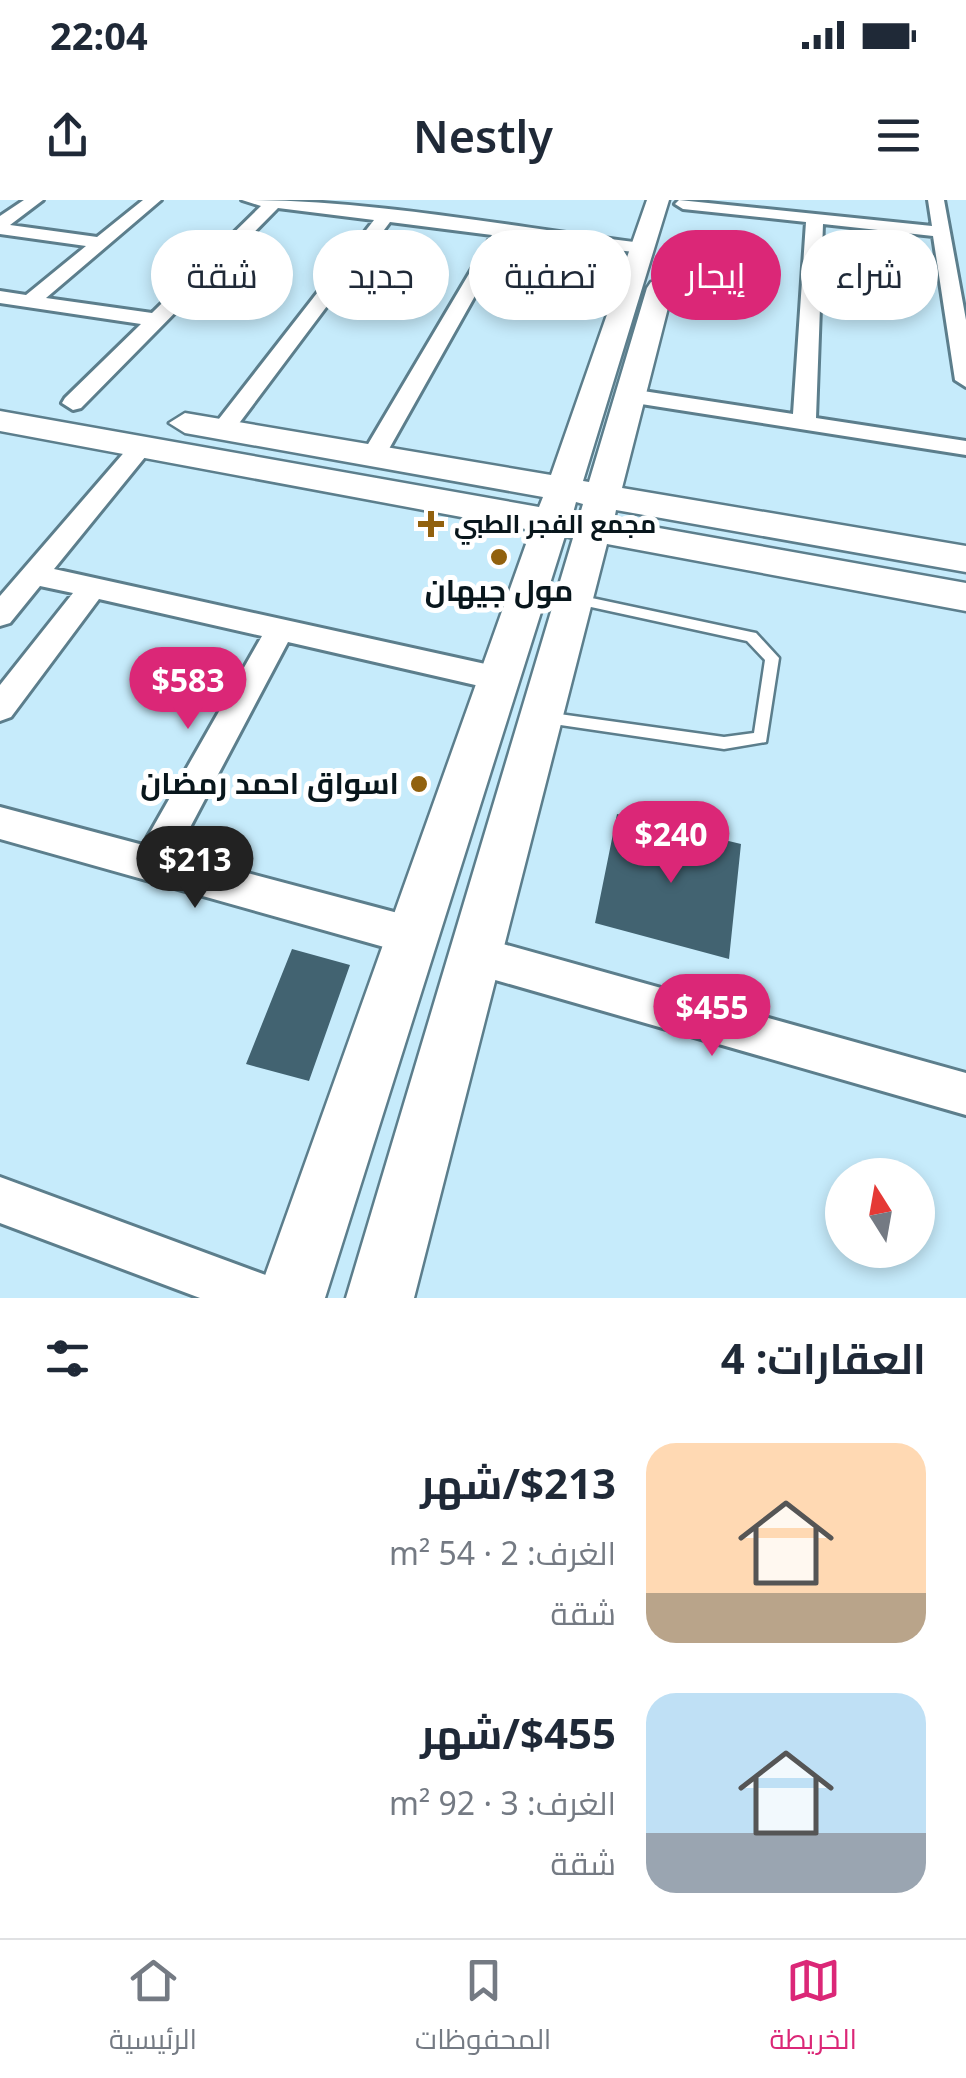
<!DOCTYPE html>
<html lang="ar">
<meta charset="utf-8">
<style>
:root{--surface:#fff;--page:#f6f6f7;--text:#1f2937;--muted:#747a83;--line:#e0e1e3;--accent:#db2777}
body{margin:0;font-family:"Noto Sans",Cairo,sans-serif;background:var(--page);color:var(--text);direction:rtl;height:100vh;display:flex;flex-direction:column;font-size:38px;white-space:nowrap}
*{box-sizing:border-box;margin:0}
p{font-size:32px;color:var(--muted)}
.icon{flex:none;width:55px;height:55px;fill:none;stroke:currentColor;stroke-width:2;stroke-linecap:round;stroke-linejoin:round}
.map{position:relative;height:1098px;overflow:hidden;direction:ltr}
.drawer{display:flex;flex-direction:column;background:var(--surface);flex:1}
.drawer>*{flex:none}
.top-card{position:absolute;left:30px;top:30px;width:908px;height:90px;direction:rtl;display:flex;gap:20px}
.needle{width:65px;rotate:349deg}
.tools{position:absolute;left:825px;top:958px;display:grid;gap:20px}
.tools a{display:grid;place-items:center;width:110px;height:110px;border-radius:50%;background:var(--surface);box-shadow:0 5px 15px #0003;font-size:50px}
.price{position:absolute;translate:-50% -85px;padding:0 22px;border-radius:35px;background:var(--accent);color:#fff;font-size:32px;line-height:65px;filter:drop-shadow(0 2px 5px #0008)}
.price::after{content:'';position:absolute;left:50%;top:60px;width:30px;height:22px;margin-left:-15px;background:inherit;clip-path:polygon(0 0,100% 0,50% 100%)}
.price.on{background:#222;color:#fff}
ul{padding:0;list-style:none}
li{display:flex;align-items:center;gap:30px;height:250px;padding:0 40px}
li span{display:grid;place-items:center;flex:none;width:280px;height:200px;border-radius:30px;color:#555}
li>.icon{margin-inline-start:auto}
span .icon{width:120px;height:120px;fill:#fffc;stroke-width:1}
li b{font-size:42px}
h2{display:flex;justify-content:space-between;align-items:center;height:120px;padding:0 40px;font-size:42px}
.chip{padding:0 35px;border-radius:45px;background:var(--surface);box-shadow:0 5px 15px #0003;font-size:35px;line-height:90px}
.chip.on{background:var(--accent);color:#fff}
.status{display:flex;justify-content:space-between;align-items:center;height:70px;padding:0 50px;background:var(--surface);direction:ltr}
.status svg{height:28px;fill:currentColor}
header{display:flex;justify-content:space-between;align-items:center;height:130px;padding:0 40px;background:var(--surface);font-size:45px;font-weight:600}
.dock{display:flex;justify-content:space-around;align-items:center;height:140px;border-top:2px solid var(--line);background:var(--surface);font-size:28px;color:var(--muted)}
.dock a{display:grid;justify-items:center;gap:5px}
.dock .on{color:var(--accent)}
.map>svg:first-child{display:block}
.building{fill:#426371}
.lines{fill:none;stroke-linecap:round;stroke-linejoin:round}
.lane-casing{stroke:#5c7e8c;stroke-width:5}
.street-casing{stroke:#5c7e8c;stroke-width:6}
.secondary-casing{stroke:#5c7e8c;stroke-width:5}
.lane{fill:#fff;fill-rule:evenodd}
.street{fill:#fff;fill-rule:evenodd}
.secondary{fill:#fff;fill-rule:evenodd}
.poi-dot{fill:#91610e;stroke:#fff;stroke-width:4}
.labels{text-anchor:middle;stroke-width:10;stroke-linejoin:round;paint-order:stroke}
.far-poi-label{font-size:25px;font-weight:bold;fill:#08161c;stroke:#fff;text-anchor:start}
.poi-label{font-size:30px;font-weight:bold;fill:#08161c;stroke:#fff}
</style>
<div class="status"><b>22:04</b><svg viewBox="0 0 49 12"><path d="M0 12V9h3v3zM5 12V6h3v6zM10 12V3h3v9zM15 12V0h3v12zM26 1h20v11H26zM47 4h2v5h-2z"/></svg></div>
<header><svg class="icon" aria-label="menu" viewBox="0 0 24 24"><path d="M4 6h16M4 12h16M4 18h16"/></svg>Nestly<svg class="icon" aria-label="share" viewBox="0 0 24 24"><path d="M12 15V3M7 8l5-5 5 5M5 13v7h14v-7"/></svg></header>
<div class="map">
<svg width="966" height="1098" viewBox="0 0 966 1098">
<rect width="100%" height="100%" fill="#c6ebfb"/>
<path class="building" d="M617 614 741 644 729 759 595 723Z
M292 749 350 765 309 881 246 864Z"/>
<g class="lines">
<defs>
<path id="lane" d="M573 394 751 432 756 433 779 458 766 542 724 549 540 522 538 518 540 514 545 512 724 537 754 533 765 460 747 441 568 402 567 399 568 396Z"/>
<path id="street" d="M24 0H43L10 25 97 37 143 0H161L46 98 152 113 261 6 242 0C375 0 510 27 642 43L651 48 642 53 508 37 385 256 373 263 361 256 492 35 390 22 231 234H215V224L374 20 278 8 81 208 73 210 62 203 65 198 141 124 0 103V91L26 95 86 46 0 34V16Z
M679 0 932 26 928 0H944L966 120V187L955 180 933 36 823 24 816 218 966 241V255L622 201 619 196 630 189 793 214 806 22 683 9 675 4Z
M142 239 150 241V251L54 369 508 469 512 478 508 487 497 490 288 442 176 654 409 716 422 722 428 735 422 748 409 754 0 639V607L143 645 262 436 99 399 11 517 0 521V485L73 393 40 386 10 423 0 426V396L134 241Z
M478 737 966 873V915L478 775 464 770 459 756 464 742Z
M0 977 282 1081 289 1098H200L0 1023Z"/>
<path id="secondary" d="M647 0H669L583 281 589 282 647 88 651 82H669L673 88 622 288 966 346V372L616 310 614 320 966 383V411L607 344 414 1098H346L573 338 565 336 325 1098H257L531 330 0 231V211L539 307 543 297 185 233 169 223 185 213 551 275ZM576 302 583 304 580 314 573 313Z"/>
</defs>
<use href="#lane" class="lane-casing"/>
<use href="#street" class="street-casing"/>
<use href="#secondary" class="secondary-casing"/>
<use href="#lane" class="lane"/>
<use href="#street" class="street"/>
<use href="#secondary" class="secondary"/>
</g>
<g class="poi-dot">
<path d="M426 309h10v10h10v10h-10v10h-10v-10h-10v-10h10z"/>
<circle cx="499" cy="357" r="10"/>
<circle cx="419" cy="584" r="10"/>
</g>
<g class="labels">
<g class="far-poi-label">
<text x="454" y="333">مجمع الفجر الطبي</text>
</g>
<g class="poi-label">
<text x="499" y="401">مول جيهان</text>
<text x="399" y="594" text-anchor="end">اسواق احمد رمضان</text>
</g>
</g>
</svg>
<div class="tools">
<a><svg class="needle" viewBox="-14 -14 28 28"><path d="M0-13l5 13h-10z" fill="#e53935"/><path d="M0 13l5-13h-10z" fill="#747a83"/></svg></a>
</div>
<b class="price" style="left:188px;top:532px">$583</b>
<b class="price" style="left:671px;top:686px">$240</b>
<b class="price on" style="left:195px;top:711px">$213</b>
<b class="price" style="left:712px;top:859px">$455</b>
<div class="top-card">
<a class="chip">شراء</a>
<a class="chip on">إيجار</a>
<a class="chip">تصفية</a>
<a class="chip">جديد</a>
<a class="chip">شقة</a>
</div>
</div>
<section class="drawer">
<h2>العقارات: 4<svg class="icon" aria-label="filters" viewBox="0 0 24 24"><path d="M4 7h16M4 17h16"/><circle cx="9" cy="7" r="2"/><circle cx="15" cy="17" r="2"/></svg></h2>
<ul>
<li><span style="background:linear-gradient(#ffd9b3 75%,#b9a48a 0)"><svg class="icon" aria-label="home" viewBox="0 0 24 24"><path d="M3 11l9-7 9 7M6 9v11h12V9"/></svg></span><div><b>$213/شهر</b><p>الغرف: 2 · 54 m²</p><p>شقة</p></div></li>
<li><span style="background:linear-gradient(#bfe0f5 70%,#9aa5b1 0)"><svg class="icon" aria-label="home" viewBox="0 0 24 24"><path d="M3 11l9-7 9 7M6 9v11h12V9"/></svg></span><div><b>$455/شهر</b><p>الغرف: 3 · 92 m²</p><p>شقة</p></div></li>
</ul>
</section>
<nav class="dock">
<a class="on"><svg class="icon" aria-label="map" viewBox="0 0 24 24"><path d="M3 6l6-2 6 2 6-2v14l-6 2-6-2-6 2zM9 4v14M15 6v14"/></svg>الخريطة</a>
<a><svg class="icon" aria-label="saved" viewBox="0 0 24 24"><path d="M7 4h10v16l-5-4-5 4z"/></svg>المحفوظات</a>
<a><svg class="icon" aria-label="home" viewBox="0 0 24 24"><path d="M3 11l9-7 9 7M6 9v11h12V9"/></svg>الرئيسية</a>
</nav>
